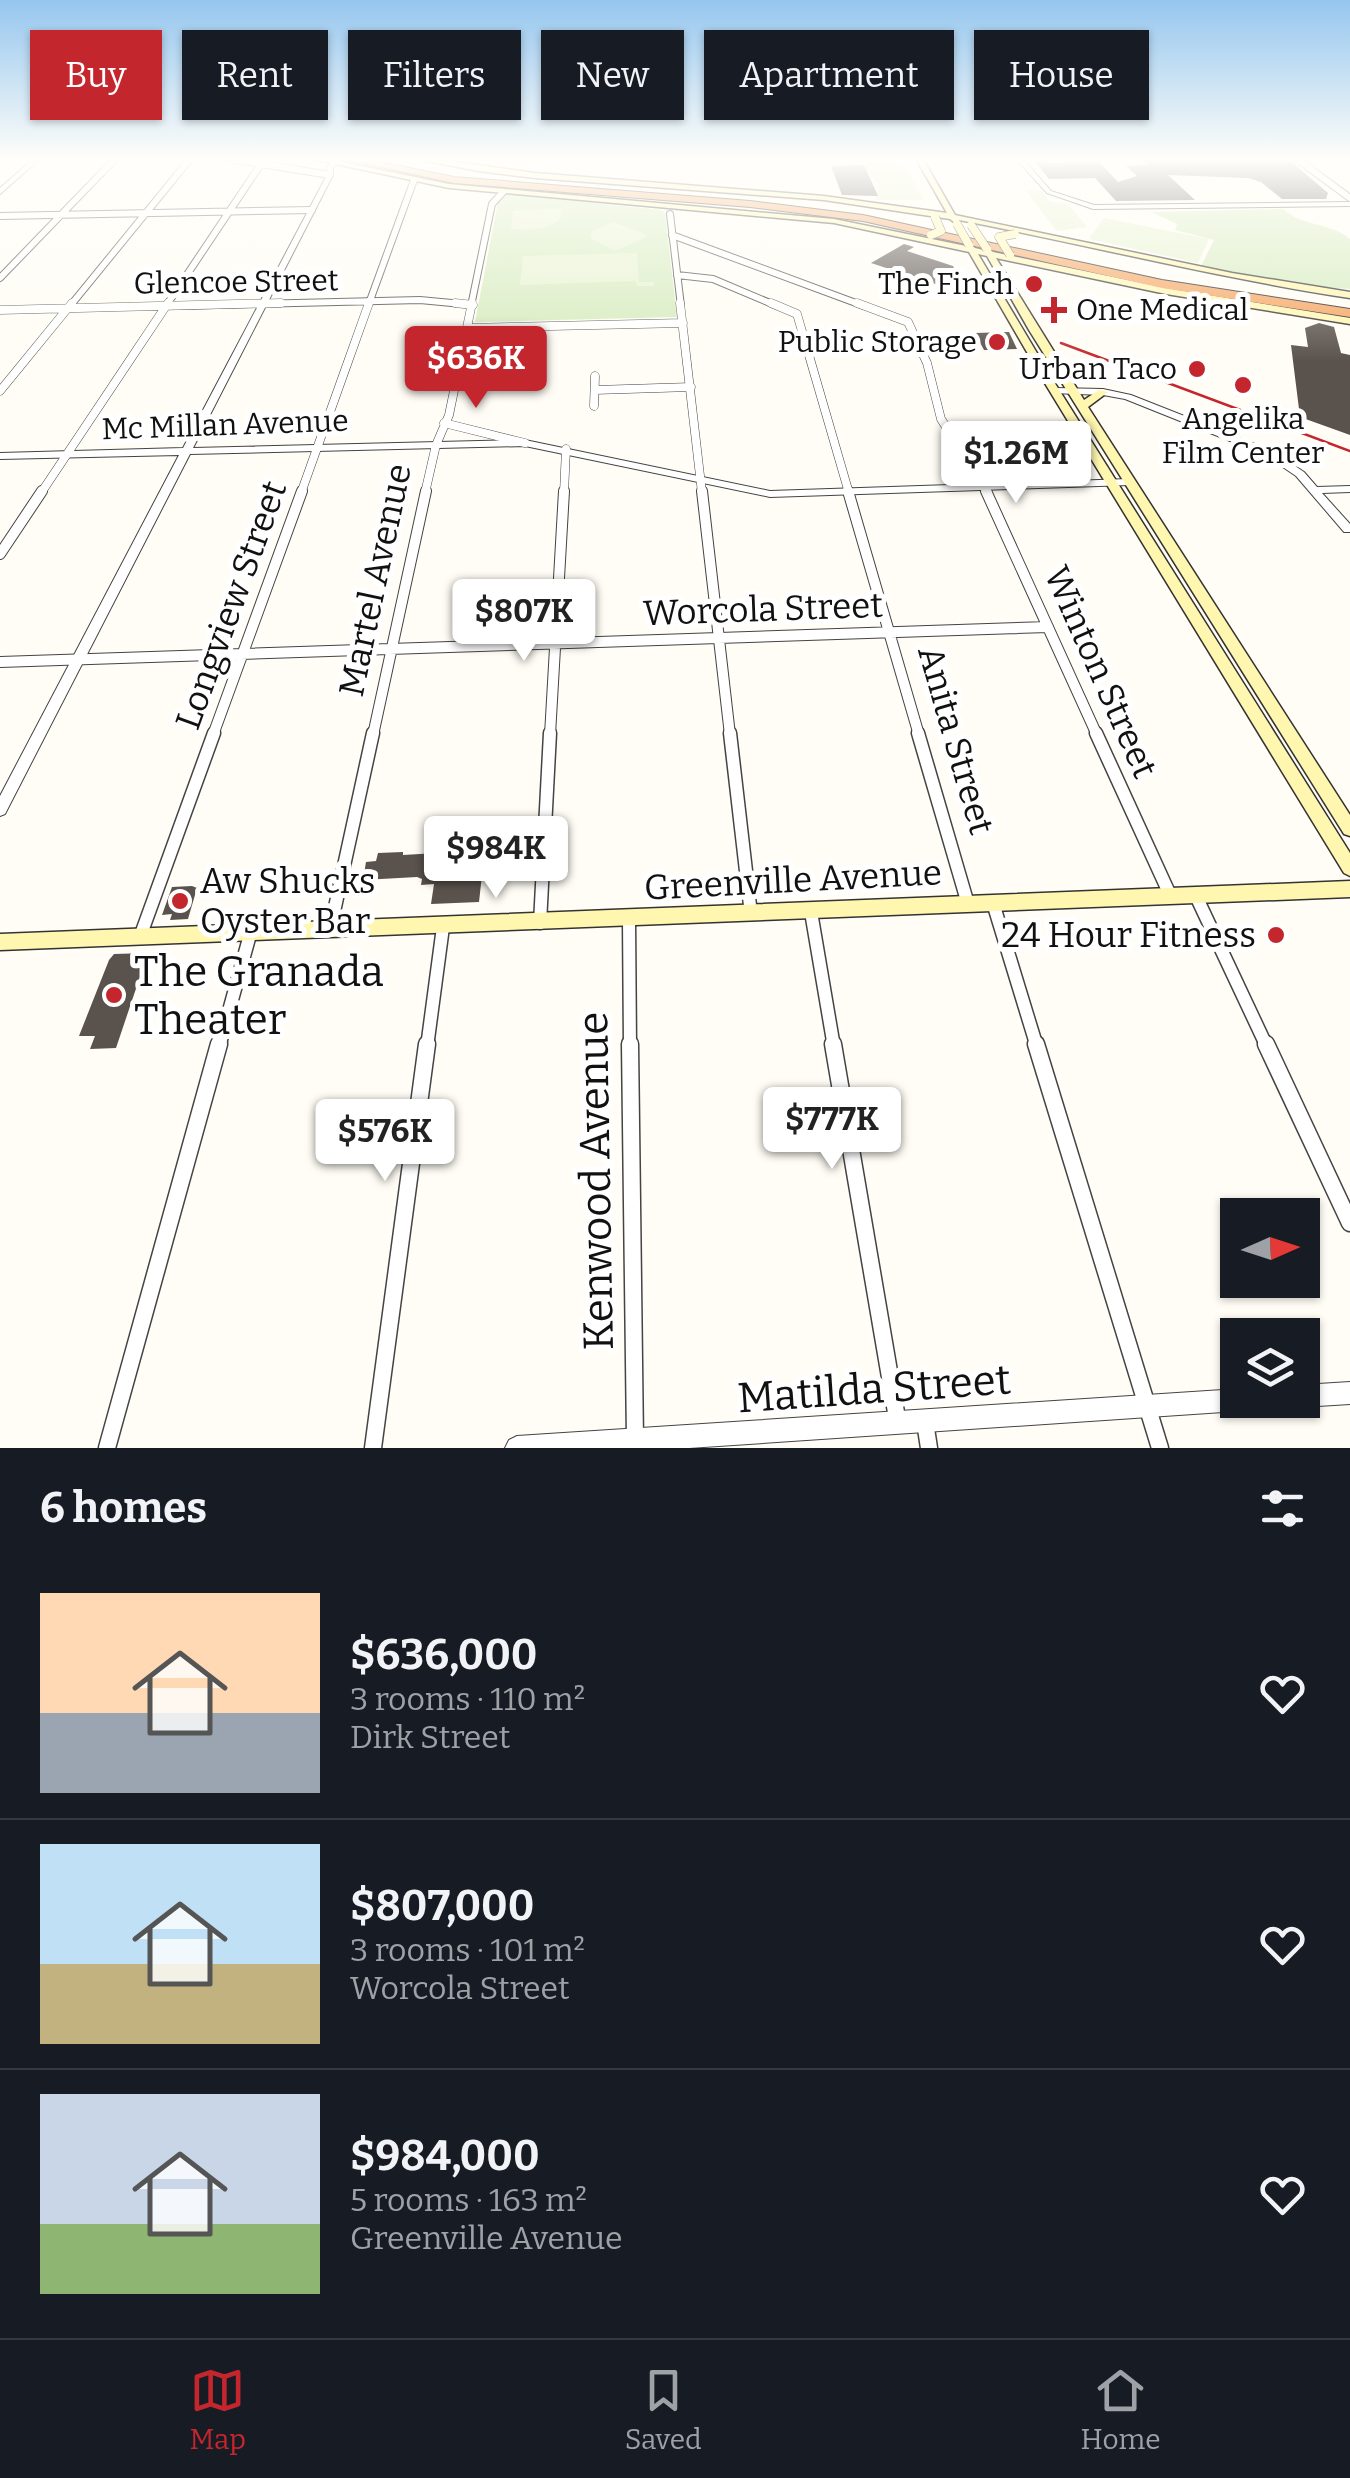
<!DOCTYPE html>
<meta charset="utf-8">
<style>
:root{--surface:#171b24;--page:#20242c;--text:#f1f3f6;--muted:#9ea1a6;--line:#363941;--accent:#c4262e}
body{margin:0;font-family:Bitter,serif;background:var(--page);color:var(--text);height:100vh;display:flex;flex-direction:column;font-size:38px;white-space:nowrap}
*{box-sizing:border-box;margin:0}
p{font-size:32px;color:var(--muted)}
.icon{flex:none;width:55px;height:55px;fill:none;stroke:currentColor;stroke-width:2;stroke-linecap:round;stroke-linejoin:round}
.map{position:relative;height:1448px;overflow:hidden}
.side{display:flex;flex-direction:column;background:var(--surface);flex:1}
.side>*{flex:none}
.top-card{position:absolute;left:30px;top:30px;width:1290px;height:90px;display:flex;gap:20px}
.needle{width:65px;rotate:87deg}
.controls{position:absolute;left:1220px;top:1198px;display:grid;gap:20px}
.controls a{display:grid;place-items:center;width:100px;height:100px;border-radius:0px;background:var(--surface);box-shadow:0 2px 8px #0004;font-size:50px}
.price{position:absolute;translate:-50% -85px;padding:0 22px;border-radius:10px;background:#fff;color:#222;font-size:32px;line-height:65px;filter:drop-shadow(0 2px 5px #0008)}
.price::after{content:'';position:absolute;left:50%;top:60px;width:30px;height:22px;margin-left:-15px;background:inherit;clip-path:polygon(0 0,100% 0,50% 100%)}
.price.current{background:var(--accent);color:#fff}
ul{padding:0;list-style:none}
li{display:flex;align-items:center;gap:30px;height:250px;padding:0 40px}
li+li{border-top:2px solid var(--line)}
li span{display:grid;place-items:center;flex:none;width:280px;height:200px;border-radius:0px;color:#555}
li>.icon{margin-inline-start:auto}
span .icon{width:120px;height:120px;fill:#fffc;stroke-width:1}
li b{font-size:42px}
h2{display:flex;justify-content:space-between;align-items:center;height:120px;padding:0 40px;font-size:42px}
.chip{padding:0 35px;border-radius:0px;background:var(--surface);box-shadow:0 2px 8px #0004;font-size:35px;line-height:90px}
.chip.current{background:var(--accent);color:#fff}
.dock{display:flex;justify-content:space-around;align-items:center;height:140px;border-top:2px solid var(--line);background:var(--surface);font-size:28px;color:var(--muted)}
.dock a{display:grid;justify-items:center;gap:5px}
.dock .current{color:var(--accent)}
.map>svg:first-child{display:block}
.green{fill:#d5ebbd}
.pitch{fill:#e6f2cf}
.building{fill:#5a524d}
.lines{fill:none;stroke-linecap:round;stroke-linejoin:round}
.minor-far4-casing{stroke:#444;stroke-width:8}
.minor-far3-casing{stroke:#444;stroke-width:9}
.minor-far2-casing{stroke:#444;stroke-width:12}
.minor-far1-casing{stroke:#444;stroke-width:15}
.minor-casing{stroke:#444;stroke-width:19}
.tertiary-casing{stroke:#444;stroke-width:2}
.secondary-casing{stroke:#333;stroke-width:3}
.motorway-casing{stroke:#222;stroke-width:2}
.minor-far4{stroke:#fff;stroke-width:6}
.minor-far3{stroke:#fff;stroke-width:8}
.minor-far2{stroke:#fff;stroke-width:10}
.minor-far1{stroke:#fff;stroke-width:12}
.minor{stroke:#fff;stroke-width:16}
.tertiary{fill:#fff;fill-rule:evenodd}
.secondary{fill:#fff6b0;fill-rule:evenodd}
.motorway{fill:#f5a25d;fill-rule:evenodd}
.tram{stroke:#c4262e;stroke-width:2.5}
.secondary-bridge-casing{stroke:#333;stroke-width:9;stroke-linecap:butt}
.secondary-bridge{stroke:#fff6b0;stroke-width:8}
.poi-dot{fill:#c4262e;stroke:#fff;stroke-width:4}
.labels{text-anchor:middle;stroke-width:10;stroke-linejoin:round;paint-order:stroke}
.far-street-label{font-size:30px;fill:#111;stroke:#fff}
.far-poi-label{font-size:30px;fill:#111;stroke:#fff;text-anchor:end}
.street-label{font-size:35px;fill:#111;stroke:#fff}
.poi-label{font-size:35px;fill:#111;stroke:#fff;text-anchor:start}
.near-poi-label{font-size:42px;fill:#111;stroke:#fff;text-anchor:start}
.near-street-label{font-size:42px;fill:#111;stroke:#fff}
</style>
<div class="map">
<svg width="1350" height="1448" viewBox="0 0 1350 1448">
<rect width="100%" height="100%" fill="#fffdf5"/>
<path class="green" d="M507 194 661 210 665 213 677 317 475 322 499 197Z
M1283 209C1303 227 1330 222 1350 239V289L1295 285 1200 268 1214 240 1175 230 1177 224 1151 212Z"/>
<path class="pitch" d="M870 163 904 165 924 200H876L878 184 864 165Z
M1025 190 1042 191 1050 202 1067 203 1087 227 1057 231Z
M561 209V218C546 231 529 230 511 229L513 211Z
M1104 218 1209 239 1198 263 1089 239Z
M613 222 646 234V237L615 251 590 238 592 231Z
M637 253 639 282H654V286H637L636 281 520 285 523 256Z"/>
<path class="building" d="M1046 159 1049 163 1099 162 1118 182 1137 176 1126 166 1147 165 1141 159H1288L1328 193 1326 199H1282L1261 182 1248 178 1168 175 1195 200 1116 201 1095 178 1049 179 1034 160Z
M864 165 878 196 842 195 831 166Z
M904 244 914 247 907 251 953 266 972 296 871 263Z
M1319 323 1334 327 1341 353 1350 355V435L1300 417 1291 345 1308 347 1305 328Z
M1009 332 1017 349 984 350 975 333Z
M403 852V855L437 853 436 862 484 857 479 902 431 904 434 884 421 885 422 879 417 877 363 880 366 862 376 861 378 853Z
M192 886 197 888 188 919 170 920 172 914 162 915 172 887Z
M148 953 116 1048 90 1049 95 1036H79L109 960 114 954Z"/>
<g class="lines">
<defs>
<path id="minor-far4" d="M230 159 330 175
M1297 159 1350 198
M670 214 681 306
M0 216 312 210
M672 235 864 306
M677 275 713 279 777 306
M0 278 115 159
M70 306 190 159
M166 306 261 164
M176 306 420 300 473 305
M368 306 414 180
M471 306 492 204 503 192"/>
<path id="minor-far3" d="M455 303 473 305
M680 303 702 493
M771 303 797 314 849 493
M857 303 908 322 927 363 941 419 988 493
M0 310 281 303
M468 328 683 323
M595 390 691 387
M0 391 72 303
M594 406 595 376
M444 423 525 443
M41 493 168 303
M301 493 369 303
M425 493 436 445 449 415 472 303
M564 493 566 449"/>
<path id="minor-far2" d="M702 491 730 735
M848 491 919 735
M986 491 1097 735
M0 554 42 491
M0 662 1048 627
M213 735 302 491
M373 735 426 491
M550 735 564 491"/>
<path id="minor-far1" d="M730 733 751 914
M918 733 968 904
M1096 733 1171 897
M1196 896 1267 1047
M993 903 1037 1047
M811 912 834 1047
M629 920 630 1047
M540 923 550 733
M330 930 373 733
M140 937 214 733
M219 1047 251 931
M427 1047 443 927"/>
<path id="minor" d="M630 1044 635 1441
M833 1044 898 1424
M1036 1044 1160 1448
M1266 1044 1350 1223
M925 1422 929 1448
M107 1448 219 1044
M373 1448 427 1044"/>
<path id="tertiary" d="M33 159H40L0 194V188Z
M334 159H341L333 167V175L193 448 525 440 770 491 1129 479 1134 482 1129 485 770 497 525 446 190 454 5 814 0 816V796L179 455 0 459V453L183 448 327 175V167Z
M1016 159H1023L1051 191 1094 205 1350 202V206L1093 209 1047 193Z
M1055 388 1103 389 1131 395 1273 451 1304 472 1317 487 1350 486V492L1322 493 1350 524V532H1344L1296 476 1265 455 1125 399 1103 395 1052 393V389Z
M1350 1382V1404L1302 1407 1294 1404 1292 1400H1302V1385Z
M1238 1389V1400H1249L1246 1408 1238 1411 689 1448H505L509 1440 517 1436Z"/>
<path id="secondary" d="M312 159H327L449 184 834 219 966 246 969 243 975 248 983 250 987 247 993 252 1166 288 1350 318V324L1166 294 996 258 1084 400 1099 390 1108 392 1088 407 1350 815V836L1344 834 1029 330 987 256 978 254 1056 385 1350 853V876L1344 873 1046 385 969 252 834 223 449 188Z
M418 159H436L535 173 824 196 947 213 916 159H923L955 215 1232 273 1350 292V298C1218 278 1089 245 959 220L955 223 950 219 824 200 535 178 478 171Z
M1350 881V897L0 950V934Z"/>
<path id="motorway" d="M344 159H365L454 177 750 201 863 215 1162 280 1350 309V317L1162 288 863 221 750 207 454 183Z"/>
</defs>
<use href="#minor-far4" class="minor-far4-casing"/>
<use href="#minor-far3" class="minor-far3-casing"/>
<use href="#minor-far2" class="minor-far2-casing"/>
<use href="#minor-far1" class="minor-far1-casing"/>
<use href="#minor" class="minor-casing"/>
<use href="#tertiary" class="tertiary-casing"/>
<use href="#secondary" class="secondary-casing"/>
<use href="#motorway" class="motorway-casing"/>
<use href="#minor-far4" class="minor-far4"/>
<use href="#minor-far3" class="minor-far3"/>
<use href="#minor-far2" class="minor-far2"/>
<use href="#minor-far1" class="minor-far1"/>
<use href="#minor" class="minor"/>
<use href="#tertiary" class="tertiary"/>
<use href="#secondary" class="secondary"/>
<use href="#motorway" class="motorway"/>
<path class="tram" d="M1061 343 1350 451"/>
<defs>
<path id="secondary-bridge" d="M957 224 969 245
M971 225 987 249
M931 235 941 231 935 217
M1010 255 999 237 1015 234"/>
</defs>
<use href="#secondary-bridge" class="secondary-bridge-casing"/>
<use href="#secondary-bridge" class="secondary-bridge"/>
</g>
<linearGradient id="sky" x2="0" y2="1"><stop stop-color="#95c6ee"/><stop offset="0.44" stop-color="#fffefa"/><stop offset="1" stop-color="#fffefa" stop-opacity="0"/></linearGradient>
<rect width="1350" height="362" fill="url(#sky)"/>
<g class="poi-dot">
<circle cx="1034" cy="284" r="10"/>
<path d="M1049 295h10v10h10v10h-10v10h-10v-10h-10v-10h10z"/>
<circle cx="997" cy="342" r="10"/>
<circle cx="1197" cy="369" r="10"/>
<circle cx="1243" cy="385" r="10"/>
<circle cx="180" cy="901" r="10"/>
<circle cx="1276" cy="935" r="10"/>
<circle cx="114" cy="995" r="10"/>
</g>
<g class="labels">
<g class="far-street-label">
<text transform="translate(236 282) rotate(-1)" y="10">Glencoe Street</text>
<text transform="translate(225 425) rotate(-2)" y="10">Mc Millan Avenue</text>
</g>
<g class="far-poi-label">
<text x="1014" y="294">The Finch</text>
<text x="1076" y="320" text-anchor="start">One Medical</text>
<text x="977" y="352">Public Storage</text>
<text x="1177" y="379">Urban Taco</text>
<text x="1243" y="429" text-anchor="middle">Angelika<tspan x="1243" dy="34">Film Center</tspan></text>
</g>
<g class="street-label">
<text transform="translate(375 580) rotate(-78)" y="12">Martel Avenue</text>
<text transform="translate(231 605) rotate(-70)" y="12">Longview Street</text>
<text transform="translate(763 609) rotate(-2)" y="12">Worcola Street</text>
<text transform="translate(1101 672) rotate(66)" y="12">Winton Street</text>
<text transform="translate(956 740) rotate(74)" y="12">Anita Street</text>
<text transform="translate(793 880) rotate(-3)" y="12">Greenville Avenue</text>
</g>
<g class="poi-label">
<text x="200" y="893">Aw Shucks<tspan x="200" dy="40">Oyster Bar</tspan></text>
<text x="1256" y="947" text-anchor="end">24 Hour Fitness</text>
</g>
<g class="near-poi-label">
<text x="134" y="986">The Granada<tspan x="134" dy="48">Theater</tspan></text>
</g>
<g class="near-street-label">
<text transform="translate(595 1181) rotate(-91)" y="15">Kenwood Avenue</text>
<text transform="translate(874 1388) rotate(-4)" y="15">Matilda Street</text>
</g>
</g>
</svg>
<div class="controls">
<a><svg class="needle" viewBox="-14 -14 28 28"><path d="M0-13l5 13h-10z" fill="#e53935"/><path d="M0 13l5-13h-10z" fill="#9ea1a6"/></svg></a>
<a><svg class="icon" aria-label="layers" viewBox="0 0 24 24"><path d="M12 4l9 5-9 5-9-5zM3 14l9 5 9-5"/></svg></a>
</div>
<b class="price current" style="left:476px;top:411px">$636K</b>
<b class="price" style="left:1016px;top:506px">$1.26M</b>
<b class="price" style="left:524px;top:664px">$807K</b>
<b class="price" style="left:496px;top:901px">$984K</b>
<b class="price" style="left:832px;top:1172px">$777K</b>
<b class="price" style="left:385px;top:1184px">$576K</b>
<div class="top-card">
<a class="chip current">Buy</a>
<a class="chip">Rent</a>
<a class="chip">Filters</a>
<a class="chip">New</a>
<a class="chip">Apartment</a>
<a class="chip">House</a>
</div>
</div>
<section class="side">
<h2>6 homes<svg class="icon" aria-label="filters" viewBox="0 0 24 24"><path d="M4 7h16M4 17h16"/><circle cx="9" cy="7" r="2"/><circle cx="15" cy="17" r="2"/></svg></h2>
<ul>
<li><span style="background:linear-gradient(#ffd9b3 60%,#9aa5b1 0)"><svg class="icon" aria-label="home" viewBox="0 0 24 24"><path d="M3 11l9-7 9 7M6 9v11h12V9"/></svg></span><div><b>$636,000</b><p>3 rooms · 110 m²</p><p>Dirk Street</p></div><svg class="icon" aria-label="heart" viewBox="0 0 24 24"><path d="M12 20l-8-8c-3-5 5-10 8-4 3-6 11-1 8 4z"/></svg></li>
<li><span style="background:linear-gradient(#bfe0f5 60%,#c2b280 0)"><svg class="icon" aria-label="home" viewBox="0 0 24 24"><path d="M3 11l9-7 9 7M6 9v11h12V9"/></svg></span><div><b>$807,000</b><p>3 rooms · 101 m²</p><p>Worcola Street</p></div><svg class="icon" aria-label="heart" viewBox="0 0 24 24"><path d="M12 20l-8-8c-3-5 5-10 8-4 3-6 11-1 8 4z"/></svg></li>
<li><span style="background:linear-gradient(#c9d6e8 65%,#8fb573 0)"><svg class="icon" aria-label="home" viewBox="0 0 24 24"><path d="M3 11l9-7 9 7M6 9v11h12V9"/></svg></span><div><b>$984,000</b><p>5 rooms · 163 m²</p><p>Greenville Avenue</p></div><svg class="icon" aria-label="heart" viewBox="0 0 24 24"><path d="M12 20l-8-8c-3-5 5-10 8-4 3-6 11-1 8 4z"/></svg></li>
</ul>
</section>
<nav class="dock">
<a class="current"><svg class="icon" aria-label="map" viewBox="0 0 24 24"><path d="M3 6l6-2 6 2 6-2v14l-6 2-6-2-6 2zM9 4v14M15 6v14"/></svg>Map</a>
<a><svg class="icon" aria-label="saved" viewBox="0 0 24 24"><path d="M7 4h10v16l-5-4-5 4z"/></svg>Saved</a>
<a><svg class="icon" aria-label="home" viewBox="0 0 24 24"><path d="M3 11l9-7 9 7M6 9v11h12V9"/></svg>Home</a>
</nav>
